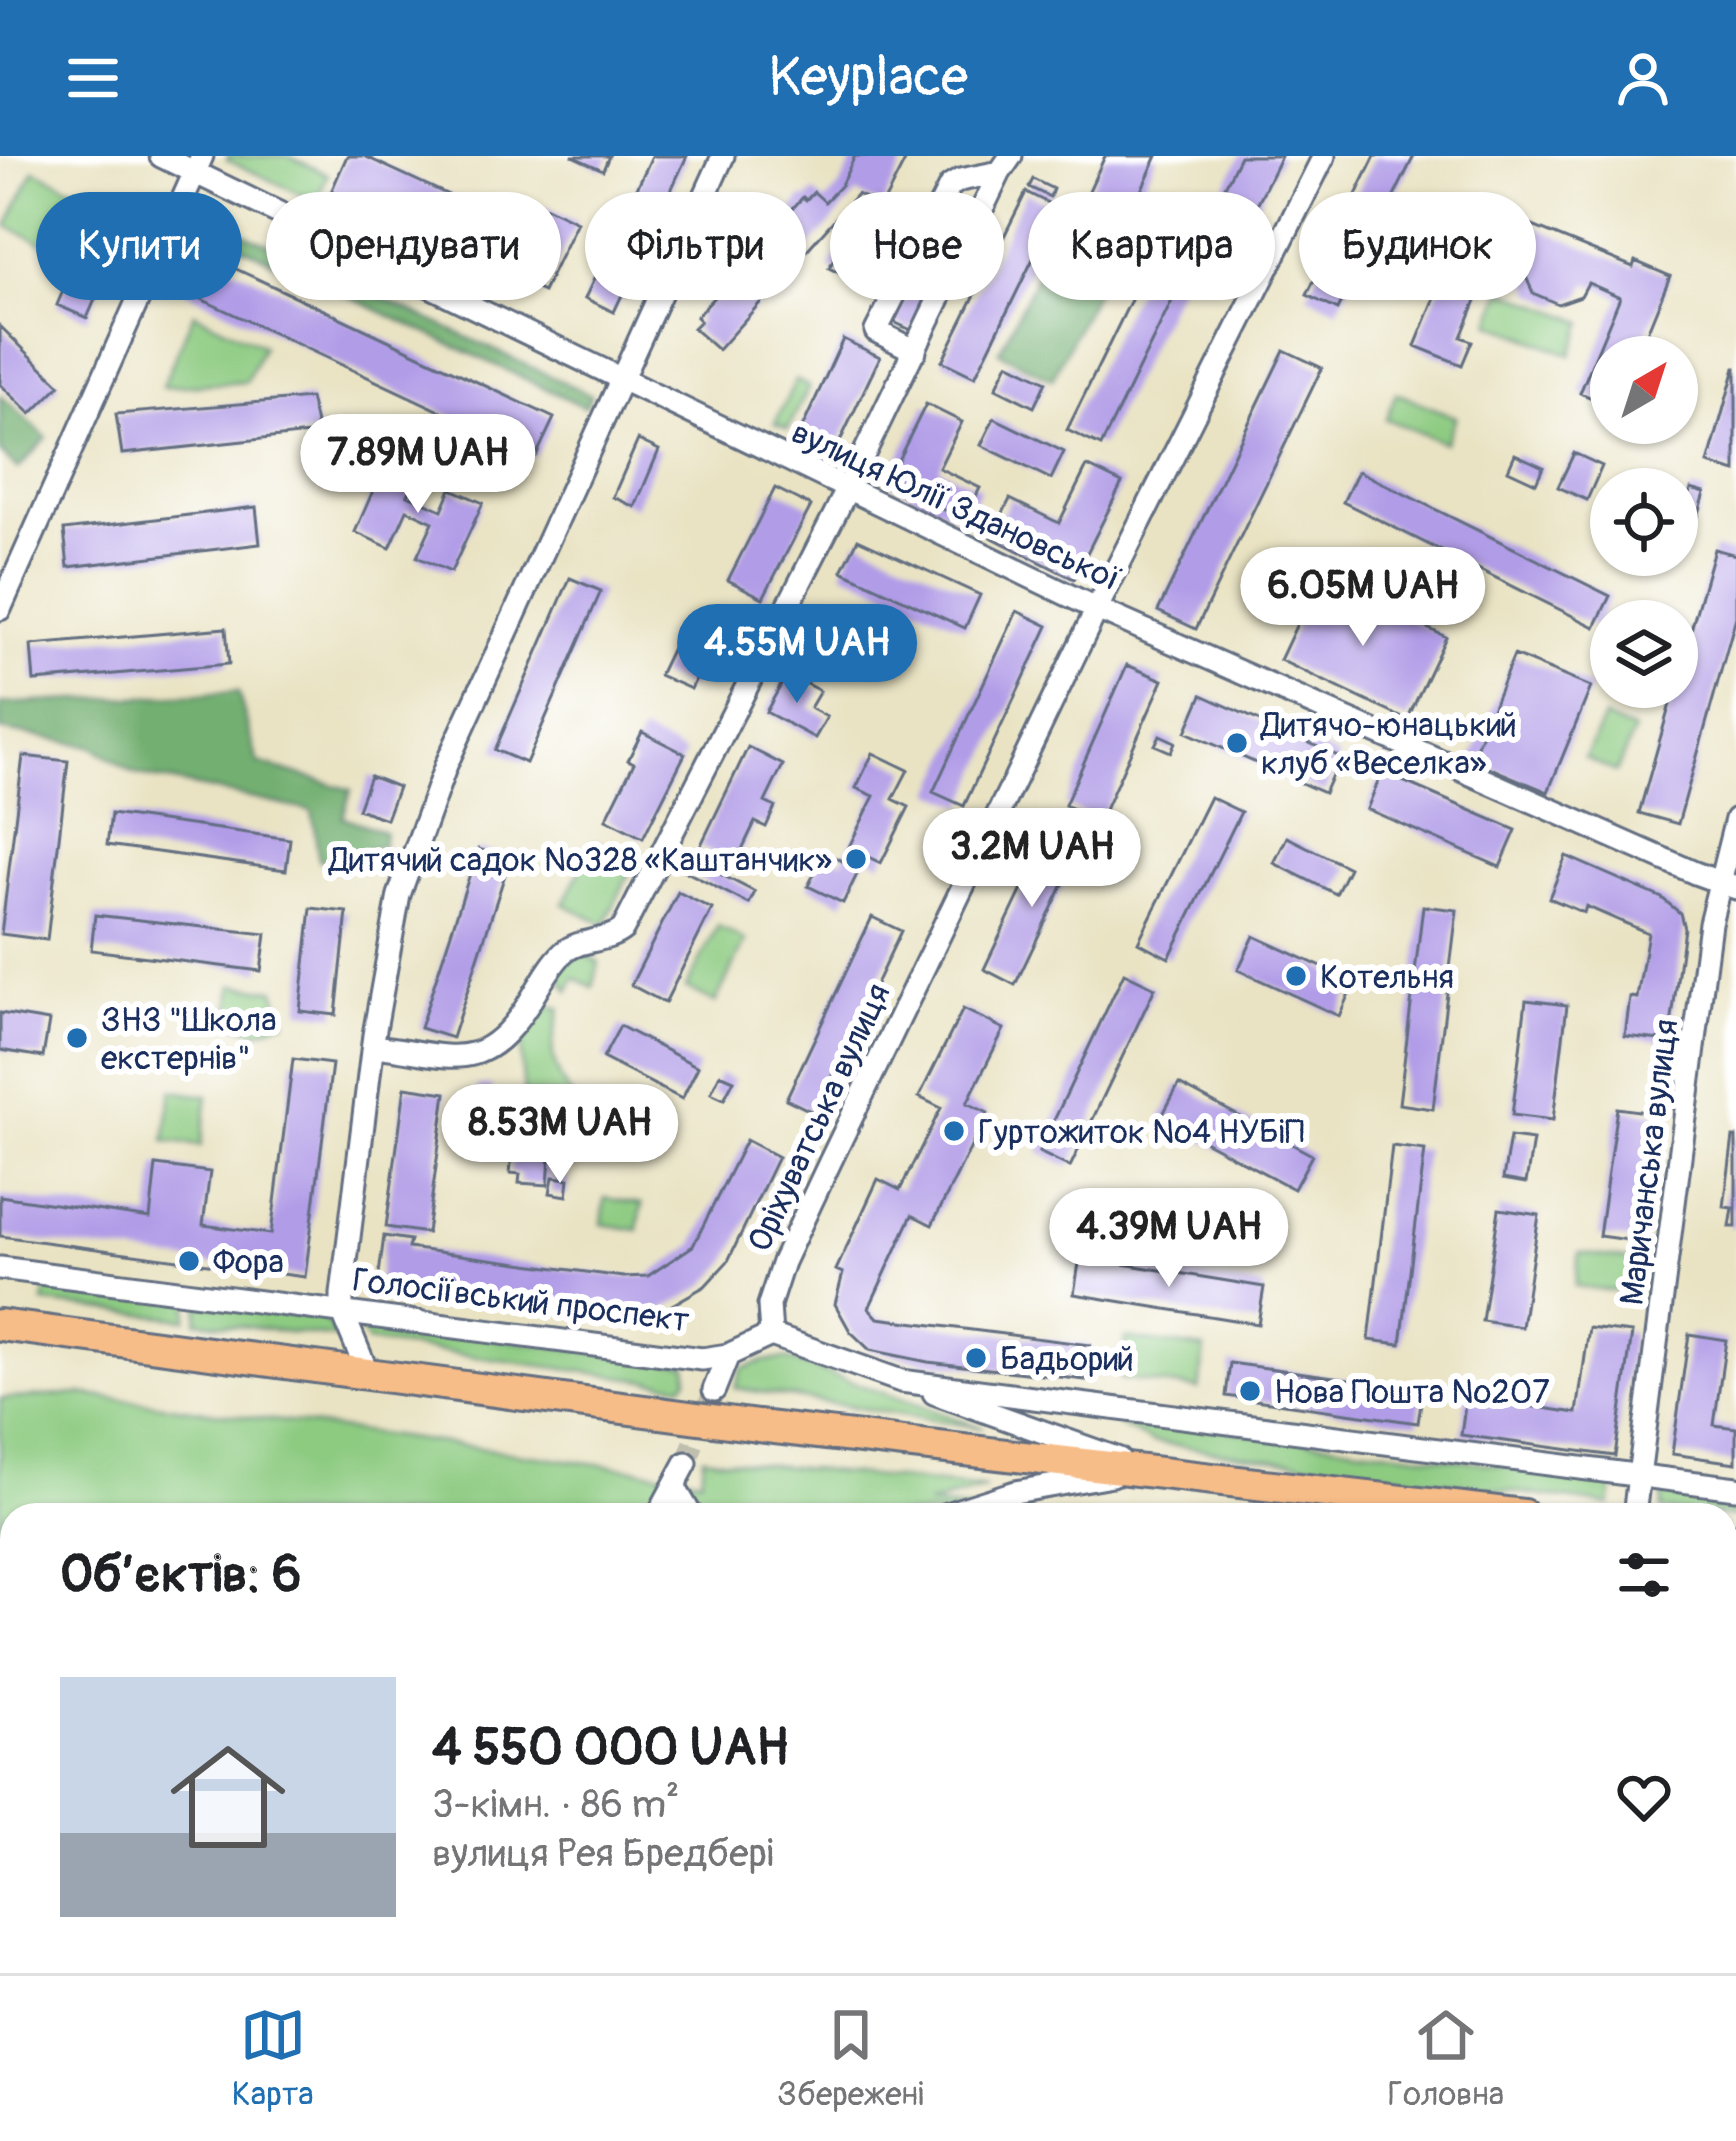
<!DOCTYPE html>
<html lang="uk">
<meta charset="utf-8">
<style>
:root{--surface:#fff;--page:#f6f6f6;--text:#202124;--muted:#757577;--line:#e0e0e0;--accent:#1f6fb2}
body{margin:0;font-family:Pangolin,sans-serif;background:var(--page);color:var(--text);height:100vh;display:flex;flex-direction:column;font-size:45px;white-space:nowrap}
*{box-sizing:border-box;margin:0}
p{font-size:39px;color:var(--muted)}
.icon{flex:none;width:66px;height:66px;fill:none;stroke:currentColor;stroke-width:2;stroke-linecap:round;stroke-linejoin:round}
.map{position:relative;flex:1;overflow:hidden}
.panel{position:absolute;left:0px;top:1347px;width:1737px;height:471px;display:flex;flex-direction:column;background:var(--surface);border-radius:36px 36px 0 0;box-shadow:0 3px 9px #0004}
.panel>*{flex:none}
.banner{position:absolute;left:36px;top:36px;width:1665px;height:108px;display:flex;gap:24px}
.needle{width:78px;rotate:39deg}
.tools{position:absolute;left:1590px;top:180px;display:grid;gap:24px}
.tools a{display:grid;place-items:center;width:108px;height:108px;border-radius:50%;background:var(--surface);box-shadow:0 3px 9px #0004;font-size:60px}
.price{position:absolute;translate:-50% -102px;padding:0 27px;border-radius:42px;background:#fff;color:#222;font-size:39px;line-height:78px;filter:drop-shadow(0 3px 6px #0008)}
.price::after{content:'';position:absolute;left:50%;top:72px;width:36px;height:27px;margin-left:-18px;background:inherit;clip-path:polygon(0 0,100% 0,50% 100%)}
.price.selected{background:var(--accent);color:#fff}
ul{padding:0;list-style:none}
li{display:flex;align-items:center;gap:36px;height:300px;padding:0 60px}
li+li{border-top:3px solid var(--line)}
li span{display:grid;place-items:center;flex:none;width:336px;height:240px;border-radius:0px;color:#555}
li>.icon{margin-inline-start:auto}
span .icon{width:144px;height:144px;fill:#fffc;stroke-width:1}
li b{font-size:51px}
h2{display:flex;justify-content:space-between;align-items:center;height:144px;padding:0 60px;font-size:51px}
.chip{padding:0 42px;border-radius:54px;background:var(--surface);box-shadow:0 3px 9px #0004;font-size:42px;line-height:108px}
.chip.selected{background:var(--accent);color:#fff}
header{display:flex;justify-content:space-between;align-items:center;height:156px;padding:0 60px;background:var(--accent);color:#fff;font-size:54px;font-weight:600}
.tab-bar{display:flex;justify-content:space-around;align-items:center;height:168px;border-top:3px solid var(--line);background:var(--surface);font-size:33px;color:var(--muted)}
.tab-bar a{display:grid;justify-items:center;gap:6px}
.tab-bar .selected{color:var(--accent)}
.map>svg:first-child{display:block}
.green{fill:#8dcb81;stroke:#547d70;stroke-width:3}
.forest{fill:#72af6f;stroke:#466f66;stroke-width:3}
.water{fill:#64c0e2;stroke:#4078a0;stroke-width:3}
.building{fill:#b19ce7}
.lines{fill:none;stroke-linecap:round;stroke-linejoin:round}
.minor-tunnel{stroke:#c0bfaf;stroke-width:21;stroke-dasharray:21 10;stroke-linecap:butt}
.minor-casing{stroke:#636e81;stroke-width:27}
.highway-casing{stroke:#636e81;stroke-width:36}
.minor{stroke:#fff;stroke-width:21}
.highway{stroke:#f7bd88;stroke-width:30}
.highway-bridge-casing{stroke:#636e81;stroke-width:36;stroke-linecap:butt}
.highway-bridge{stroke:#f7bd88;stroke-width:30}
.poi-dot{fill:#1f6fb2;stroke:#fff;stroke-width:4.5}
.labels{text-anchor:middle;stroke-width:12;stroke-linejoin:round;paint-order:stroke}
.street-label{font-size:33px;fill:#1b2f5e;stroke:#fff}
.poi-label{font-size:33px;fill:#1b2f5e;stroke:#fff;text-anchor:start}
</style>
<header><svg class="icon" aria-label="menu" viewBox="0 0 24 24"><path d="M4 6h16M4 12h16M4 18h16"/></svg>Keyplace<svg class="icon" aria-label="person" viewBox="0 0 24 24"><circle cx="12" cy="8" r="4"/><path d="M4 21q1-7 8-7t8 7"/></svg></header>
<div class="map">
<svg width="1736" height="1817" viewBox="0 0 1736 1817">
<rect width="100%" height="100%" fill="#fff"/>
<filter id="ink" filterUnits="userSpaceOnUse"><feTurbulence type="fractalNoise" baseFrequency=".00833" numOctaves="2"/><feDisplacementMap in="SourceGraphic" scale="24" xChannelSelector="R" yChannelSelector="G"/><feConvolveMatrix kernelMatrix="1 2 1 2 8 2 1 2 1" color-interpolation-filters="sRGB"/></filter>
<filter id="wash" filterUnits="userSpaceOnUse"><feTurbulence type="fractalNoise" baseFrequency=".004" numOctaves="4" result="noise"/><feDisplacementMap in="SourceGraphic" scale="48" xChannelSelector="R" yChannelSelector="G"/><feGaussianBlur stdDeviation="2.7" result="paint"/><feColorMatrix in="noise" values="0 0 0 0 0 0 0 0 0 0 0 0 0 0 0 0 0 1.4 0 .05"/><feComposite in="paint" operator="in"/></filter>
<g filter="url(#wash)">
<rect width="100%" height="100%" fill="#e9e3c3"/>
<path class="green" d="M228 0H289L328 19 316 45 227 4Z
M34 14 79 35 52 91 7 70Z
M1503 134 1584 166 1571 199 1491 167Z
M194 157 263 190 246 226 162 231Z
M796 224 809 231 788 273 775 267Z
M1396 237 1456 261 1445 287 1386 263Z
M1604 562 1634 575 1616 616 1585 602Z
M594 685 635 705 605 768 564 748Z
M718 770 746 785 715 847 686 832Z
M581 795 599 807 593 831 575 822 569 835 558 818 564 808Z
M233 829 275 834 285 865 257 876 229 866Z
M545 850 560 852C557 867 551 884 553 899 561 952 617 976 659 999L657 1006 551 993 554 941 524 938C522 901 514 885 538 852Z
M172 935 208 940 201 990 165 985Z
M605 1042 642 1048 638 1074 602 1068Z
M1579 1097 1642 1105 1638 1138 1575 1130Z
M46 1125 189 1144 187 1163 44 1147Z
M199 1147 321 1160 339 1182 197 1165Z
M353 1164 687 1208 688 1223 682 1229 368 1186Z
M1125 1182 1205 1193 1199 1233 1120 1223Z
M786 1203 983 1272 735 1232 741 1213 763 1205Z
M80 1238 701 1322 703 1301 985 1333 927 1349 1007 1359H12V1806H1725V1435L1736 1436V1817H0V1243Z
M1121 1260 1614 1324 1610 1349 1152 1286 1118 1269Z
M1663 1330 1736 1339V1361L1661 1354Z"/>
<path class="forest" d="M1067 57 1121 84 1052 223 999 196Z
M210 61 591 239 585 251 204 73Z
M0 239 47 282 18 313 0 296Z
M238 536 258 607 351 634 343 661 384 676 382 690 319 705 312 655 135 618 91 590 0 574V548Z"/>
<path class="water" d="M12 1604V1672L0 1652V1616Z
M90 1806H264L262 1817H96Z"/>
<g id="blocks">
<path class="building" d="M347 0H364L533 78 546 51 577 66 543 136 331 36Z
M572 0H609L603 14Z
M652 0H687L614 156 585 142Z
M855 0H897L905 5 882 50 857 38 718 194 693 172 700 165 696 161 723 131 727 134 741 118 737 114 763 85 767 88 780 74 776 71 803 41 806 44 814 36 825 46 841 29Z
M1105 0H1157L1123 74 1080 54Z
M1281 0 1229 105 1196 89 1240 0Z
M1375 0H1414L1338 154 1307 139Z
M1033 23 1053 33 1050 41 1029 31Z
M105 36 136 49 87 162 57 149Z
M1026 36 1058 52 975 221 942 205Z
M1477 40 1508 53 1506 59 1633 111 1635 105 1670 120 1637 201H1611V250L1580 237 1620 141 1588 127 1581 140 1558 148 1533 137 1524 116 1530 103 1498 90 1461 181 1472 185 1462 209 1415 190Z
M1157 91 1190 108 1101 290 1067 274Z
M202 97 554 262 536 300 184 135Z
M836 99 854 108 847 121 829 112Z
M916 119 933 127 911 174 894 166Z
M0 170 60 229 31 258 0 228Z
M843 183 880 201 833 300 797 283Z
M1284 194 1322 212 1196 473 1158 455Z
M1008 207 1046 226 1034 251 996 232Z
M1735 212H1736V316L1708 308Z
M310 242 318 277 122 298 116 258Z
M926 248 962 266 939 312 980 332 964 364 887 326Z
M994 262 1064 296 1051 323 981 289Z
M638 284 659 294 635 351 613 341Z
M1574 297 1602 310 1587 344 1558 331Z
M1515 298 1543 311 1536 327 1508 314Z
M387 303 418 317 408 339 442 354 451 333 483 347 451 416 417 401 433 366 407 354 390 392 355 376Z
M1087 310 1122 327 1074 423 991 381 1010 343 1059 367Z
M1358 315 1610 440 1595 471 1343 346Z
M775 332 811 350 763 442 728 424Z
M1691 333 1705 337 1697 364 1684 360Z
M256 351 260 388 68 411 64 374Z
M858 383 980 439 965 472 842 415Z
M1714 393 1736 399V461L1678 668 1639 657Z
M1319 421 1446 481 1407 564 1280 504Z
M570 422 601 435 526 607 495 594Z
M1017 455 1048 470 964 650 933 636Z
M683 469 714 484 691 533 659 519Z
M226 472 229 508 34 525 31 489Z
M1514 499 1591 531 1548 636 1471 604Z
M1127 509 1163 524 1100 665 1065 649Z
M787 518 820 535 810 552 827 561 815 582 766 556Z
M1202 539 1340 601 1324 637 1186 576Z
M642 576 685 598 643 682 606 663 634 607 628 604Z
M1160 579 1175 586 1171 596 1155 589Z
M748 591 783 609 765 646 775 651 766 671 755 666 735 708 700 691Z
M873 597 908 614 893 643 909 651 881 707 866 700 843 747 808 730 825 696 842 705 874 640 856 632Z
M23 600 68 605 47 784 1 778Z
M1382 616 1516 674 1500 711 1367 653Z
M370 620 398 631 386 663 358 653Z
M1210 641 1241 656 1169 802 1138 786Z
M111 658 290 683 286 714 107 689Z
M1048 679 1079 695 1015 829 984 813Z
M1287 681 1349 712 1336 738 1274 707Z
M478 693 510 703 452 882 420 872Z
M1566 700 1662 742 1680 757 1684 772 1669 885 1625 880 1630 841 1637 842 1648 777 1586 750 1584 757 1549 742Z
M687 701 755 736 749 748 681 713Z
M678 736 712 753 665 847 631 829Z
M1423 750 1457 754 1433 953 1399 948Z
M311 752 347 756 336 859 300 855Z
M95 759 266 778 261 815 91 794Z
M872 761 901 775 815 957 786 943Z
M1254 780 1354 826 1339 860 1238 814Z
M1124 817 1155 832 1070 1011 1039 996Z
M1526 844 1567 849 1553 964 1512 959Z
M963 853 1004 873 967 947 988 957 932 1069 912 1059 869 1152 878 1162 1090 1189 1086 1224 928 1206 870 1194 850 1175 835 1148 843 1117 836 1114 878 1023 900 1034 941 952 919 941Z
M0 857 49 865 43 901 0 894Z
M620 870 698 911 682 943 603 902Z
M293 903 332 908 305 1121 0 1080V1040L150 1062 156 1009 210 1016 203 1069 271 1078Z
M720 918 734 924 724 943 711 937Z
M1179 928 1312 999 1294 1033 1161 962Z
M477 930H492L491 950H476Z
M405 931 446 937 427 1077 386 1071Z
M530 939 554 941 548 1029 519 1027 520 1018 510 1017 513 987 526 988Z
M1617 952 1661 958 1643 1086 1599 1080Z
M1510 981 1533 984 1526 1027 1503 1023Z
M1733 981H1736V1071H1730L1733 1052 1724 1051Z
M746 984 778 1001 728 1105 705 1130 658 1157 629 1164 378 1126 384 1080 410 1084 408 1092 623 1121 648 1120 693 1090Z
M1392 990 1425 994 1401 1188 1369 1184Z
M553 1021 569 1023 567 1040 550 1037Z
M1499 1053 1539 1059 1522 1171 1482 1165Z
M1080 1101 1264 1131 1258 1168 1074 1138Z
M1589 1172 1632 1177 1615 1300 1461 1279 1466 1241 1577 1257Z
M1689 1178 1726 1184 1714 1269 1736 1272V1307L1672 1298Z
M1230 1207 1423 1233 1418 1267 1226 1240Z
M40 1806H55L61 1815 46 1817Z
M783 1806 786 1817H767L765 1811Z
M1102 1806 1106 1817H1071V1816Z
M1301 1806H1358L1362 1809 1357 1817H1319Z
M1410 1806H1449L1452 1817H1414Z"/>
</g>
</g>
<g filter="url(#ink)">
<use href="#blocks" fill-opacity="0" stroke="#636e81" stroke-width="3"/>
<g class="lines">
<path class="minor-tunnel" d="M686 1307 714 1234"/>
<defs>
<path id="minor" d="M161 0 1097 453 1695 717 1736 732
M915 195 876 175 950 30 960 24 1000 16 1011 0
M0 453 202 0
M373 890C447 897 480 923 527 850 538 833 549 810 564 796 581 782 606 787 623 773L836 356 1000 16
M0 1112 702 1203 728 1199 771 1179 901 1225 1736 1332
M771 1179 769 1149 783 1106 830 1006 1105 436 1324 0
M368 1218 342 1155V1138L374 879 399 739 446 609 723 0
M714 1234 728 1199
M934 1237 1119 1303
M675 1332 691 1359
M658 1359 686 1307
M943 1359 1015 1336 1112 1319
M1634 1359 1710 767 1736 663
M321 1806 324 1817
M977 1806 982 1817
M1276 1806 1294 1817
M1368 1806 1369 1817
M632 1817 633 1806
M952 1817 953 1806
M1219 1817 1257 1806"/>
<path id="highway" d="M0 1169 660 1257
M758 1270 1523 1359
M1725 1383 1736 1384"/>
</defs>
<use href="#minor" class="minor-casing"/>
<use href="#highway" class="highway-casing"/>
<use href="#minor" class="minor"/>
<use href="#highway" class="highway"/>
<defs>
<path id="highway-bridge" d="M660 1257 758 1270"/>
</defs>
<use href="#highway-bridge" class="highway-bridge-casing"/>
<use href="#highway-bridge" class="highway-bridge"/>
</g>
</g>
<g class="poi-dot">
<circle cx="1237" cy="587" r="12"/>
<circle cx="856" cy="703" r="12"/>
<circle cx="1296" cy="820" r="12"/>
<circle cx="77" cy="882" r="12"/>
<circle cx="954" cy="975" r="12"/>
<circle cx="189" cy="1105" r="12"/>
<circle cx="976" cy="1202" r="12"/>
<circle cx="1250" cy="1235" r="12"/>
</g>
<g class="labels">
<g class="street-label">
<text transform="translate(957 349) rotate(25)" y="12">вулиця Юлії Здановської</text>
<text transform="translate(818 961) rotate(-65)" y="12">Оріхуватська вулиця</text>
<text transform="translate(1648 1006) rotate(-83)" y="12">Маричанська вулиця</text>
<text transform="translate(521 1143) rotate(7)" y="12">Голосіївський проспект</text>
</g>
<g class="poi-label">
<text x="1261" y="580">Дитячо-юнацький<tspan x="1261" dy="38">клуб «Веселка»</tspan></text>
<text x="832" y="715" text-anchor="end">Дитячий садок №328 «Каштанчик»</text>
<text x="1320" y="832">Котельня</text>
<text x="101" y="875">ЗНЗ "Школа<tspan x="101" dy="38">екстернів"</tspan></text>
<text x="978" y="987">Гуртожиток №4 НУБіП</text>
<text x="213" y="1117">Фора</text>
<text x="1000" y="1214">Бадьорий</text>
<text x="1274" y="1247">Нова Пошта №207</text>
</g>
</g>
</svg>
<div class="tools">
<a><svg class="needle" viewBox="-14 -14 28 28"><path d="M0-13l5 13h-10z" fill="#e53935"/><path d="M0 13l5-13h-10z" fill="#757577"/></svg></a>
<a><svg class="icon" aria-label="locate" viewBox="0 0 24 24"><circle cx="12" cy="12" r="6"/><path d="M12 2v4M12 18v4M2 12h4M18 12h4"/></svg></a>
<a><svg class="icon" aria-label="layers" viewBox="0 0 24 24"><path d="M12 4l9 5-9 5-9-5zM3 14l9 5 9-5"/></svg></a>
</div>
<b class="price" style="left:418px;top:360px">7.89M UAH</b>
<b class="price" style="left:1363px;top:493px">6.05M UAH</b>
<b class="price selected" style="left:797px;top:550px">4.55M UAH</b>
<b class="price" style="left:1032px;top:754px">3.2M UAH</b>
<b class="price" style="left:560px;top:1030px">8.53M UAH</b>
<b class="price" style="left:1169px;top:1134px">4.39M UAH</b>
<div class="banner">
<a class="chip selected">Купити</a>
<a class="chip">Орендувати</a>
<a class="chip">Фільтри</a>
<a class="chip">Нове</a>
<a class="chip">Квартира</a>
<a class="chip">Будинок</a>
</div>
<section class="panel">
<h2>Об’єктів: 6<svg class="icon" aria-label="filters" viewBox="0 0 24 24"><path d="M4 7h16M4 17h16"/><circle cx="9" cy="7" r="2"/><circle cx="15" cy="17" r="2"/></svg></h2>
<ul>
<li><span style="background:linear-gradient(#c9d6e8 65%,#9aa5b1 0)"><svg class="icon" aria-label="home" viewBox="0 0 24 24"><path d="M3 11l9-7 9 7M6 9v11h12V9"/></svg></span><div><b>4 550 000 UAH</b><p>3-кімн. · 86 m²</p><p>вулиця Рея Бредбері</p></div><svg class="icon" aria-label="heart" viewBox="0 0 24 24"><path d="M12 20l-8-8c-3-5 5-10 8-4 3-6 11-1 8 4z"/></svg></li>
</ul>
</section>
</div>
<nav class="tab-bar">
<a class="selected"><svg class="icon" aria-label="map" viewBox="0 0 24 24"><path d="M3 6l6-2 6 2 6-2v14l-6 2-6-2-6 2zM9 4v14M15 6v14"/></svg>Карта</a>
<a><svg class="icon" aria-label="saved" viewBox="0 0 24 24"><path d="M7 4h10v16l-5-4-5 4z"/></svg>Збережені</a>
<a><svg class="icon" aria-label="home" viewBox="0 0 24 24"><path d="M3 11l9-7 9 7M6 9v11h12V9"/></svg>Головна</a>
</nav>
